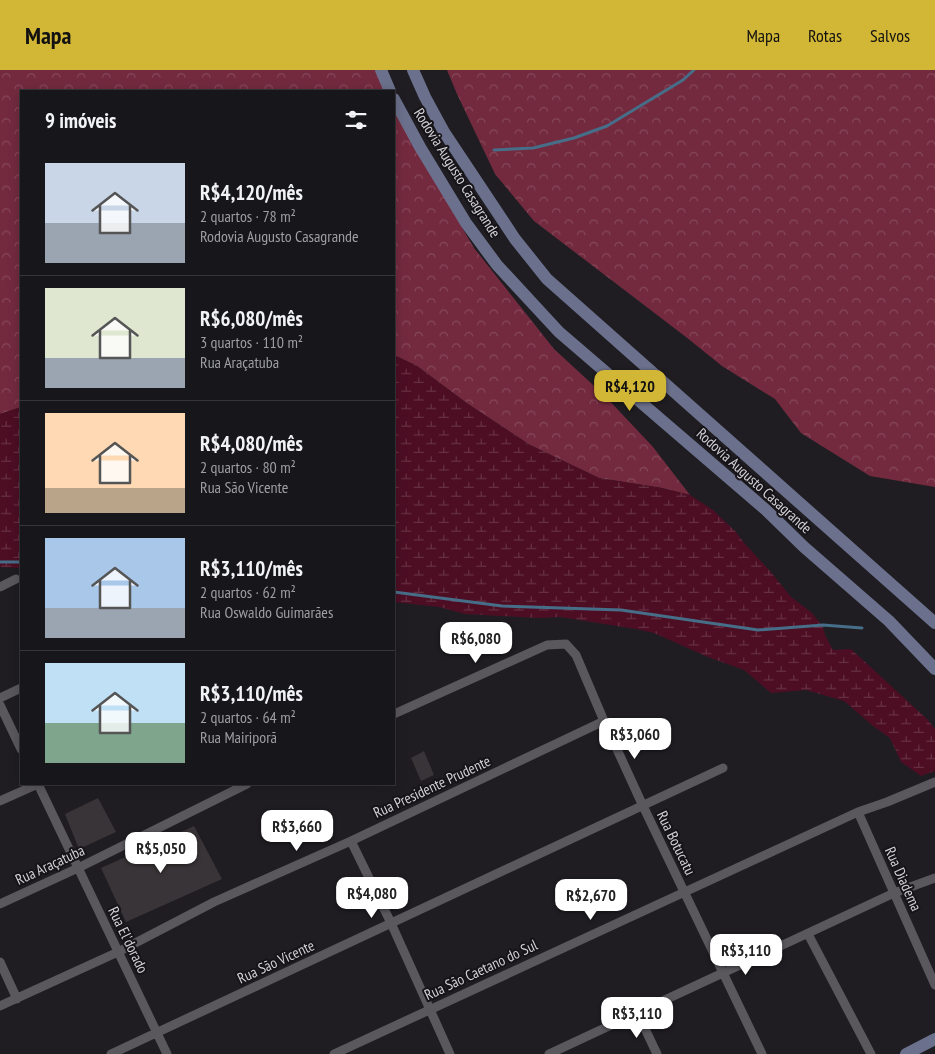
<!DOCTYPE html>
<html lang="pt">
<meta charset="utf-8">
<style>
:root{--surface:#17161a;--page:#201f23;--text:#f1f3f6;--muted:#9e9fa2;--line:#363539;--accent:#d2b635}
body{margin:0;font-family:"PT Sans Narrow",sans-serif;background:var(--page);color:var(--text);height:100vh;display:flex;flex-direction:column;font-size:19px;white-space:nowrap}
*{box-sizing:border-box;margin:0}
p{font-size:16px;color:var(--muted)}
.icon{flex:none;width:28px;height:28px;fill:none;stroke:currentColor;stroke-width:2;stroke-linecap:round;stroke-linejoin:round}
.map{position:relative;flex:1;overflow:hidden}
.drawer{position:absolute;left:20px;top:20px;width:375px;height:695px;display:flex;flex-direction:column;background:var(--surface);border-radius:0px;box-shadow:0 2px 12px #0003,0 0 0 1px var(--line)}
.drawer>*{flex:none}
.price{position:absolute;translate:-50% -42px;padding:0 11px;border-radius:10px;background:#fff;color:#222;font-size:16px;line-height:32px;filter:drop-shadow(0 1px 2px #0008)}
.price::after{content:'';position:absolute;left:50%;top:30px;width:15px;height:11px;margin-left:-8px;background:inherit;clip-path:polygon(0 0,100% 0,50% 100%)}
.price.on{background:var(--accent);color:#111}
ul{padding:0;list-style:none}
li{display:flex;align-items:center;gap:15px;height:125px;padding:0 25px}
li+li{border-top:1px solid var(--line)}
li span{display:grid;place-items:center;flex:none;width:140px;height:100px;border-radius:0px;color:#555}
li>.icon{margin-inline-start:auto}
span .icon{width:60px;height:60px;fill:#fffc;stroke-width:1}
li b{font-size:21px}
h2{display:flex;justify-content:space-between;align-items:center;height:60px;padding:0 25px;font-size:21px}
header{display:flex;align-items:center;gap:30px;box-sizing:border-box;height:70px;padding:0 25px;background:var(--accent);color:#111}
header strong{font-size:24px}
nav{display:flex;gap:28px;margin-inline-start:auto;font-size:18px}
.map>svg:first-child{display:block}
.forest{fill:url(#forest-crowns)}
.wetland{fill:url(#wetland-marsh)}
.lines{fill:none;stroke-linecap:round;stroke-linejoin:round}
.stream{stroke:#466e89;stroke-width:3}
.building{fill:#393437}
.street{stroke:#5a585d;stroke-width:9}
.secondary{stroke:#6b708c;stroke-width:12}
.labels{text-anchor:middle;stroke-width:4;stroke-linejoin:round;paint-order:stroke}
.street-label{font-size:15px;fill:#d3d1d5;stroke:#161418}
</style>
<header>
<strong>Mapa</strong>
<nav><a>Mapa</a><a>Rotas</a><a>Salvos</a></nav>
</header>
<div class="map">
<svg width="935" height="984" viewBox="0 0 935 984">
<defs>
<pattern id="forest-crowns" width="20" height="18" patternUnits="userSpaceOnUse" patternTransform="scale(1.25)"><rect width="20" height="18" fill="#732a3f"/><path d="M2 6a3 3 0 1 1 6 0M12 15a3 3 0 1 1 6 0" fill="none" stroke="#86485a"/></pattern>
<pattern id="wetland-marsh" width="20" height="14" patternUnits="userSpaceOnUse" patternTransform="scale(1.25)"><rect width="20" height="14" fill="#4d0e24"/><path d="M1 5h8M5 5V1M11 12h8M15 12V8" fill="none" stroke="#663043"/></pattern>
</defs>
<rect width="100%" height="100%" fill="#1f1d22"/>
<path class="forest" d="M0 0H377L385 21H21V337L0 344Z
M447 0H935V417L870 406 801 363 775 329 722 296 686 267 534 151 495 104 457 24Z
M394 41 474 178 554 279 604 325 653 377 690 425 662 418 599 408 530 375 468 334 417 296 394 285Z"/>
<path class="wetland" d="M394 285 417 296 468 334 530 375 599 408 662 418 690 425 713 440 736 462 745 474 770 501 791 527 812 543 823 557 825 565 833 580 851 579 928 650 935 659V701L921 706 901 692 890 668 873 656 844 631 806 620 771 623 744 600 708 587 654 563 636 559 560 547 538 548 465 544 439 537 394 532Z
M21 337V498L0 497V344Z"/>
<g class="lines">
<path class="stream" d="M494 80 533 78 574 68 607 56 683 10 694 0
M0 492H21
M394 522 502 536 621 540 758 560 823 555 862 558"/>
</g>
<path class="building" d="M424 681 434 705 421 711 411 688Z
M98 728 116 762 79 779 65 744Z
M194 756 222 809 126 852 101 798Z"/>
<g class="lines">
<path class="street" d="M0 517 16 509
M0 628 21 618
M0 635 21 679
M394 644 547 575 566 574 576 585 604 651 643 736 762 984
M38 714 167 984
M0 731 38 714
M858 742 935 915
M351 771 391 853 450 984
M0 834 78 798 247 714
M808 864 871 984
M0 892 17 929
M0 936 118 882 214 832 351 771 604 651
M638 944 657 984
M111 984 723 698
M334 984 858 742 887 732 935 712
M549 984 894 823 935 808"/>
<path class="secondary" d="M381 0 390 21
M413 0 425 27 444 62 515 169 547 209 935 553
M394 29 420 77 466 153 497 195 559 262 766 440 804 477 889 551 935 599
M906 984 935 969"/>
</g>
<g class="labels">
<g class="street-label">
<text transform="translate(457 103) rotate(58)" y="5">Rodovia Augusto Casagrande</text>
<text transform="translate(754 411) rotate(42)" y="5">Rodovia Augusto Casagrande</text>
<text transform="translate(432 717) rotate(-25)" y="5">Rua Presidente Prudente</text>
<text transform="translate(676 773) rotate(64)" y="5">Rua Botucatu</text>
<text transform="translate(50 795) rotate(-25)" y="5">Rua Araçatuba</text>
<text transform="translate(903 809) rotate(66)" y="5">Rua Diadema</text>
<text transform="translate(128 870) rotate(64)" y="5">Rua El'dorado</text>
<text transform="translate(276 892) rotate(-25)" y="5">Rua São Vicente</text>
<text transform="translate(481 900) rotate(-25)" y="5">Rua São Caetano do Sul</text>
</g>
</g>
</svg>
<b class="price on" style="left:630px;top:342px">R$4,120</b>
<b class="price" style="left:476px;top:594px">R$6,080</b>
<b class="price" style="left:635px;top:690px">R$3,060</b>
<b class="price" style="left:297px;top:782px">R$3,660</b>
<b class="price" style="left:161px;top:804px">R$5,050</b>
<b class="price" style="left:372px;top:849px">R$4,080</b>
<b class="price" style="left:591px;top:851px">R$2,670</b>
<b class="price" style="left:746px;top:906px">R$3,110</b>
<b class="price" style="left:637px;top:969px">R$3,110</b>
<section class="drawer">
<h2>9 imóveis<svg class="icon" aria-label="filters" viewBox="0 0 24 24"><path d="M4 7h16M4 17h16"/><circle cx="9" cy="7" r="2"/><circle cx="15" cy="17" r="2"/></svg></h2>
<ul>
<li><span style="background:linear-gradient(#c9d6e8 60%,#9aa5b1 0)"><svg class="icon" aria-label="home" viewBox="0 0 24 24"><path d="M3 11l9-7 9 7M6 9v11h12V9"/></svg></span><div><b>R$4,120/mês</b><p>2 quartos · 78 m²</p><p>Rodovia Augusto Casagrande</p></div></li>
<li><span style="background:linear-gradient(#dfe7d0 70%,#9aa5b1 0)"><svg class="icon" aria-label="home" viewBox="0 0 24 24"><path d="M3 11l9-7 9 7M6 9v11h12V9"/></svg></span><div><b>R$6,080/mês</b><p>3 quartos · 110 m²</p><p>Rua Araçatuba</p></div></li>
<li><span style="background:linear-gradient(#ffd9b3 75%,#b9a48a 0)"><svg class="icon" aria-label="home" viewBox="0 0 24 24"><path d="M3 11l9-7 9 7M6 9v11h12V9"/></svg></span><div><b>R$4,080/mês</b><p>2 quartos · 80 m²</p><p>Rua São Vicente</p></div></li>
<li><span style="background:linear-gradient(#a9c7e8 70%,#9aa5b1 0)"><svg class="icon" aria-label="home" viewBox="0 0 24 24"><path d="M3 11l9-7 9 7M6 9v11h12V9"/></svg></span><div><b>R$3,110/mês</b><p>2 quartos · 62 m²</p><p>Rua Oswaldo Guimarães</p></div></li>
<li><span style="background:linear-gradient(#bfe0f5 60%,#7fa58c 0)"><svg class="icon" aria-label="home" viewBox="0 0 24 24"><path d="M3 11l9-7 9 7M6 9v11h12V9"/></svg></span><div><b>R$3,110/mês</b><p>2 quartos · 64 m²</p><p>Rua Mairiporã</p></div></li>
</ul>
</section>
</div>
